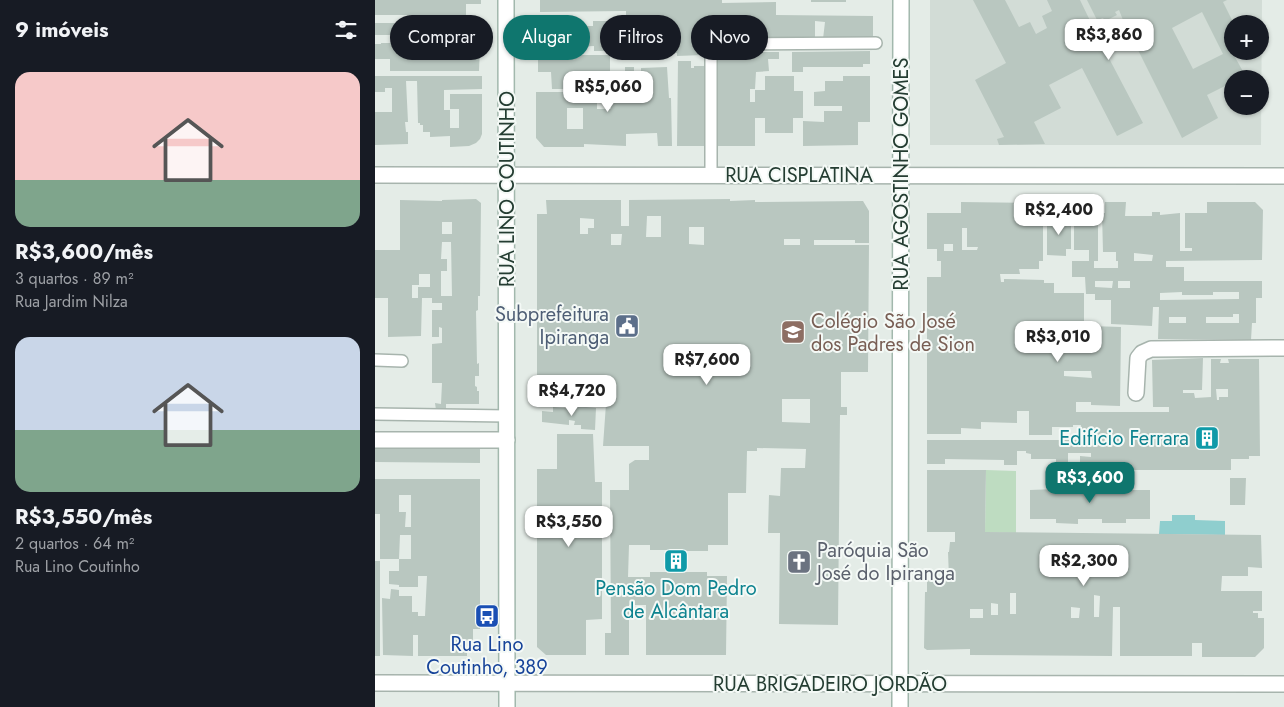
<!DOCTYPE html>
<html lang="pt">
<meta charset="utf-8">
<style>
:root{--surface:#171b24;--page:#242831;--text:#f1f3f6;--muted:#9ea1a6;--accent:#0f766e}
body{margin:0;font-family:Jost,sans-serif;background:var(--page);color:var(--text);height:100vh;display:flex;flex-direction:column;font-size:19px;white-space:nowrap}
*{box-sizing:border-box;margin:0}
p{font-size:16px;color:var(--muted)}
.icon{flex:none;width:28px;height:28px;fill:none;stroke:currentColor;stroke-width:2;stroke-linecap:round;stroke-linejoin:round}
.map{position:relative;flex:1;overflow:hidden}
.side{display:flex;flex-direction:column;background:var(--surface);width:375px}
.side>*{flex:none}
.hud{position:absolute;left:15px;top:15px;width:475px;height:45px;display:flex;gap:10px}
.fabs{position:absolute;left:849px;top:15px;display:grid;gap:10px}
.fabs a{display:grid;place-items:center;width:45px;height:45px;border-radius:50%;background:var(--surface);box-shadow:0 1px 4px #0004;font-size:25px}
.price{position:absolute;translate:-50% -42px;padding:0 11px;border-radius:10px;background:#fff;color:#222;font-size:16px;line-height:32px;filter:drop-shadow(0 1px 2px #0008)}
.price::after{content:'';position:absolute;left:50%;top:30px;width:15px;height:11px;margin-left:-8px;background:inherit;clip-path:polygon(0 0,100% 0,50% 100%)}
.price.current{background:var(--accent);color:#fff}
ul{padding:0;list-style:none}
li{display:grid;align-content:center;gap:10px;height:265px;padding:0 15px}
li span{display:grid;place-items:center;height:155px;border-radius:15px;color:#555}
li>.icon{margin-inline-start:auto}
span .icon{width:90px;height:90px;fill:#fffc;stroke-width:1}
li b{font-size:21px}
h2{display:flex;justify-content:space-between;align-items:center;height:60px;padding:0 15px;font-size:21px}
.chip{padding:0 18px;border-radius:22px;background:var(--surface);box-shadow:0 1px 4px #0004;font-size:18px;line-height:45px}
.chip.current{background:var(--accent);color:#fff}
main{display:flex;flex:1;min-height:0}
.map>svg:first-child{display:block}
.built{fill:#d2dcd6;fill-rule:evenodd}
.green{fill:#bedcc1}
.water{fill:#8fcece}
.building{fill:#b9c7c0;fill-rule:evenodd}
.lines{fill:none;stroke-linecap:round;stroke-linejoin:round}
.lane-casing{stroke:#a7b4ad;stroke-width:14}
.street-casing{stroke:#a7b4ad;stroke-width:18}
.secondary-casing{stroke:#a2b8ad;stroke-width:18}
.lane{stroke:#fff;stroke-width:11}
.street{stroke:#fff;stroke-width:15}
.secondary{stroke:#fff;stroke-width:15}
.labels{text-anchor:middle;stroke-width:4;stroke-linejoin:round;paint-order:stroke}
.street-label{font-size:20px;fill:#243d32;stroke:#f4f9f6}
.service-label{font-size:20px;fill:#4e5e75;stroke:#f4f9f6;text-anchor:end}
.education-label{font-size:20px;fill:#785e54;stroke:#f4f9f6;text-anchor:start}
.culture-label{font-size:20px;fill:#0d838f;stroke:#f4f9f6;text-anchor:end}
.worship-label{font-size:20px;fill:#5b616d;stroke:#f4f9f6;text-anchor:start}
.transit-label{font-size:20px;fill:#164399;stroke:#f4f9f6}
</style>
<main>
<section class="side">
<h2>9 imóveis<svg class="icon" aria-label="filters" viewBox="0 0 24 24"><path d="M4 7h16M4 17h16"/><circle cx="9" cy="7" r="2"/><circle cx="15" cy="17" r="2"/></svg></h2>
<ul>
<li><span style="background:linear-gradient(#f6c9c9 70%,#7fa58c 0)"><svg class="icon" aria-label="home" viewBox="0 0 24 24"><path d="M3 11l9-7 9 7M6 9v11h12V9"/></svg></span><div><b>R$3,600/mês</b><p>3 quartos · 89 m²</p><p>Rua Jardim Nilza</p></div></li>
<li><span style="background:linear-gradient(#c9d6e8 60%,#7fa58c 0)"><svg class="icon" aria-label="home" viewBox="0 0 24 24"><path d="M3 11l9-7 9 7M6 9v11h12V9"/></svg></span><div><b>R$3,550/mês</b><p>2 quartos · 64 m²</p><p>Rua Lino Coutinho</p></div></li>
</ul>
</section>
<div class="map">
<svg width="909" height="707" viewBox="0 0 909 707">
<rect width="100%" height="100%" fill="#e4ece7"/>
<path class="built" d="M555 0H887L886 145H555ZM858 24H885V51H858ZM858 79H885V106H858Z"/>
<path class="green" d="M611 470 641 471V533L610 532Z"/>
<path class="water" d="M797 515H820V520L850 521V535L784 534 785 521H797Z"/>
<path class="building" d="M0 0H106V4H91V19L65 20V24H94V35H88V40H44V35H0V23H33L34 15H0Z
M165 0H347V3L401 2V15L498 16V39H448L450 22 440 21V40L329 39 328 55 302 56V53L265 52V48H258V21H251V11L165 12Z
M436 0H471V2H436Z
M598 0H630L644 27 655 22 661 34 672 28 667 16 677 11 672 0H705L722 35 748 20 744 10 740 12 742 15 730 21 728 18 722 20 712 0H852L848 2 859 24H858V49L856 50 870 75 864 79H858V82L832 95 843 118 807 138 753 30 727 45 768 123 742 136 707 68 674 85 686 108 659 122 670 144 624 145 622 139 629 137 600 80 631 63ZM827 12 848 54 818 69 797 28Z
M175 21H202V26H218V21H238L236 51H219V46L198 47V51L191 52V55H235V71H225V89H177L176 72H163V26H176Z
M6 43H18V45H92V47H105L104 71H15V59H0V44H6Z
M495 51V64H488V67H428V72H417V52Z
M341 52H404V59H393L394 71 381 72 380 89H375V102H380V90H390V76H419V91H428V118H418V133H390V118H380V146H342Z
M303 61H316V68H319V66H329V146H302Z
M250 67H259V72H266V68L292 67 294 98H296L297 146H283L282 133 251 134V146L209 144V147H169L161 138V92H222V109H236V97H239V74H250ZM266 75H270V103H263L264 80H266ZM192 108H208V129H192Z
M0 76H107V89L69 90V110H75V128H84V109H75V94H107V134L105 139 101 143 94 146 75 147V136L55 137V132H48V125H45V123H43L42 81H31L33 122H30L31 132H33V144L0 145V112H17V88H10V92H0Z
M468 76H495V122H483V145L428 146V121L449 122V111H467V106H439V92L450 91V81H468Z
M101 199 106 203 105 296H103V310L101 311 102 364 104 363V376H100V386L102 387V391H104V404H71V410H61L60 403 66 404 67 383H57V344L67 343V328L64 327V337H57V310H67V303H57V298H47L46 336 13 337V298H0V250H25V200L67 201V200ZM67 222H77V234H67ZM67 242H76L77 296H66V271H72V259H66ZM44 274H55V287H43V298H37V285H44Z
M355 199V201L380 200V202L488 201 494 211V243H480V240H439V245H494L493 372H466V407H472V415H465L463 625 404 624 405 533H393L394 495 405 496 406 468H430L431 449 382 448V451H372L371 493H353V545H333V551H309V572H332V576H352L351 655H271V605H254V655H230V633H236L235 490H254V464L260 460H274V446H228L231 404H162V214H172L171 200H246V226H254V200ZM272 216H286V237H271ZM205 218 219 219V228H213V234H205ZM314 227H329V245L314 244ZM236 234H247L246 245H236ZM409 239H425V245H409ZM407 399H435V423L407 422ZM254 545H275V550H294V572H275V577H253Z
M586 202 668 203V261H664V269H644L645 274H625L626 282H629V279L669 280V283H679V293H709V323L715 324 716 326 746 327 745 406 716 405V402H701V412H794V407H778L777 360 828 358 827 390H808V393H819L820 398 836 397V359H846L845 363H854L853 359H884L885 456H874V459H856V470H722L694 471V462H705V456L716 457V453H693V462H681V459H656V454L651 453V451H642V465H629V460L570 459V464H552V440H706V436H711V430L705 429 706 425H698V427H677V435H654V411H642V423L606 422V429L586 428V434H552V277H566V261H562V249H552V213H586ZM587 228H592V247H603L602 250H587ZM569 244H578V251H569ZM716 341V347L690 348V344H697V342ZM689 371H716L717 378 689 376ZM841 389H853V397H844V400H842Z
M696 202H723V261H719V268H743V261H741V252H728L727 213H730V202H751L750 216H777V212H785V215L805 213V251H817V248H810V213H832V202H880L888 210 887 260 791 261V267H809V281H887V298H881V323H877L876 340 783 339 784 307H778L777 326 736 324V300H720V294H711L710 277H697V261H714V250H699V217L696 218ZM759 253 778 255 777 261H759ZM720 281H738L737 288 720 287ZM743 281H755V288H743ZM807 292V295H838V292H864V299L785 300V293ZM858 314H864V323H831V317H858ZM794 317H811V323H794Z
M672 218H696V249H691V256L672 255Z
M201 406 221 408 220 430 206 429V425H199L200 421 194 420V425L167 422V411L178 412V407L201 409Z
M182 434H218L220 482H227V619L211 620V655H171L162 647V469H182Z
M0 447H105V463L0 462Z
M552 470H611L610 532 886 535 887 568 873 567V576H847L846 591H887V611H878V613H883V618H889V648L880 657H827V643H817V656H745V607H738L737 656 595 655V649L552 650 549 648 550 592H552V580L569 581V578H574L573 552H574L575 542H580V532H552ZM635 593H641V614H635ZM719 595 725 596 724 617H719ZM616 603 623 604V615H616ZM696 607 705 608 704 618H696ZM595 609H608V618H595Z
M855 478H871L870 505H855Z
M0 479H105V629H98V646H92V656H43V635H38V656L8 655 7 598 15 599 16 589 24 590V596H37V612H43V616H50L52 576H43V587H24V585L14 584V571H24V559H36V535H25L24 559H5V514H0ZM24 495H36V527H30L31 512H24Z
M681 485H749L750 490H775V519H751V523H727V519H703V524L681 523V519H655V490L681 489Z
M0 561H5V656H0Z"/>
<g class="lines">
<defs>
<path id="lane" d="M336 175V53L338 47 347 44 501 43
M0 360 27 361
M0 414 132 416"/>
<path id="street" d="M0 175 909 176
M761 393 763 358 767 353 776 349 909 348
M0 440H132
M0 683 909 684"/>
<path id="secondary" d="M131 0 132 707
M525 707 526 0"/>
</defs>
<use href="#lane" class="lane-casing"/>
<use href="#street" class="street-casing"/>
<use href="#secondary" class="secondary-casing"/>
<use href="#lane" class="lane"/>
<use href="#street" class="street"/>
<use href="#secondary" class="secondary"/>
</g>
<defs>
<symbol id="civic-square" viewBox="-11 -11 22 22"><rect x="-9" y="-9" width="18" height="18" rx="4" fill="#5c6f8a" stroke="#f4f9f6"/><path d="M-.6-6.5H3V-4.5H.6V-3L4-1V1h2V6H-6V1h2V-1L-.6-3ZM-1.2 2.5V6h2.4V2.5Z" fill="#fff"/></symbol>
<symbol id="school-square" viewBox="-11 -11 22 22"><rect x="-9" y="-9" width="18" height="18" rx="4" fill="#8d6e63" stroke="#f4f9f6"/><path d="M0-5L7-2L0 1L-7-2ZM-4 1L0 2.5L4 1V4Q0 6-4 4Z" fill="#fff"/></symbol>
<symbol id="building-square" viewBox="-11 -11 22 22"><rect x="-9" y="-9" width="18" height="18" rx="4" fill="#0f9aa8" stroke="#f4f9f6"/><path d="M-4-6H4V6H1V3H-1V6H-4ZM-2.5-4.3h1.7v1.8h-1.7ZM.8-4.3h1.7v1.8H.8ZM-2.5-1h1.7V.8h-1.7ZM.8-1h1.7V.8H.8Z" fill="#fff"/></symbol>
<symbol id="church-square" viewBox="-11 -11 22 22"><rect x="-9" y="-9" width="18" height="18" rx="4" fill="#6b7280" stroke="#f4f9f6"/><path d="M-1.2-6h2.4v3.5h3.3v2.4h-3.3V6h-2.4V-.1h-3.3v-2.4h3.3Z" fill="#fff"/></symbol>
<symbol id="bus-square" viewBox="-11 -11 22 22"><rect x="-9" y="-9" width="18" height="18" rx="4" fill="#1a4fb4" stroke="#f4f9f6"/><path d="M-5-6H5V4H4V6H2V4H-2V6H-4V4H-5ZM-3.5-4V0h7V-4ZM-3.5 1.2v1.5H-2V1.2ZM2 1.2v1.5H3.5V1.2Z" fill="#fff"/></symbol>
</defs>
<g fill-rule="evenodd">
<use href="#civic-square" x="238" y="312" width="28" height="28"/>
<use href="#school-square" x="404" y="318" width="28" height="28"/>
<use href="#building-square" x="818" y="424" width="28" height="28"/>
<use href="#building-square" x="287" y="547" width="28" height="28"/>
<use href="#church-square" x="410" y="548" width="28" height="28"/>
<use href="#bus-square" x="98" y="602" width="28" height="28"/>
</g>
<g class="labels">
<g class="street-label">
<text transform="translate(526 174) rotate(-90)" y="7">RUA AGOSTINHO GOMES</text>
<text x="424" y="182">RUA CISPLATINA</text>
<text transform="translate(132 189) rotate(-90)" y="7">RUA LINO COUTINHO</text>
<text x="455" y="691">RUA BRIGADEIRO JORDÃO</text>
</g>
<g class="service-label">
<text x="234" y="321">Subprefeitura<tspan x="234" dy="23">Ipiranga</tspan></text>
</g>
<g class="education-label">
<text x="436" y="328">Colégio São José<tspan x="436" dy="23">dos Padres de Sion</tspan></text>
</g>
<g class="culture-label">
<text x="814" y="445">Edifício Ferrara</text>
<text x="301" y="595" text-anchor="middle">Pensão Dom Pedro<tspan x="301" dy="23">de Alcântara</tspan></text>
</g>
<g class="worship-label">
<text x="442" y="557">Paróquia São<tspan x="442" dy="23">José do Ipiranga</tspan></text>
</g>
<g class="transit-label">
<text x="112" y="651">Rua Lino<tspan x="112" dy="23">Coutinho, 389</tspan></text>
</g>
</g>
</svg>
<div class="fabs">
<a>+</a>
<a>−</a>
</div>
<b class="price" style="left:734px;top:61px">R$3,860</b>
<b class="price" style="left:233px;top:113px">R$5,060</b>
<b class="price" style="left:684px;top:236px">R$2,400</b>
<b class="price" style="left:683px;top:363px">R$3,010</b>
<b class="price" style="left:332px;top:386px">R$7,600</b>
<b class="price" style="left:197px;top:417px">R$4,720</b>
<b class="price current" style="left:715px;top:504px">R$3,600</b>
<b class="price" style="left:194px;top:548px">R$3,550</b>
<b class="price" style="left:709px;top:587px">R$2,300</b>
<div class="hud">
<a class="chip">Comprar</a>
<a class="chip current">Alugar</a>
<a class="chip">Filtros</a>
<a class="chip">Novo</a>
</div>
</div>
</main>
